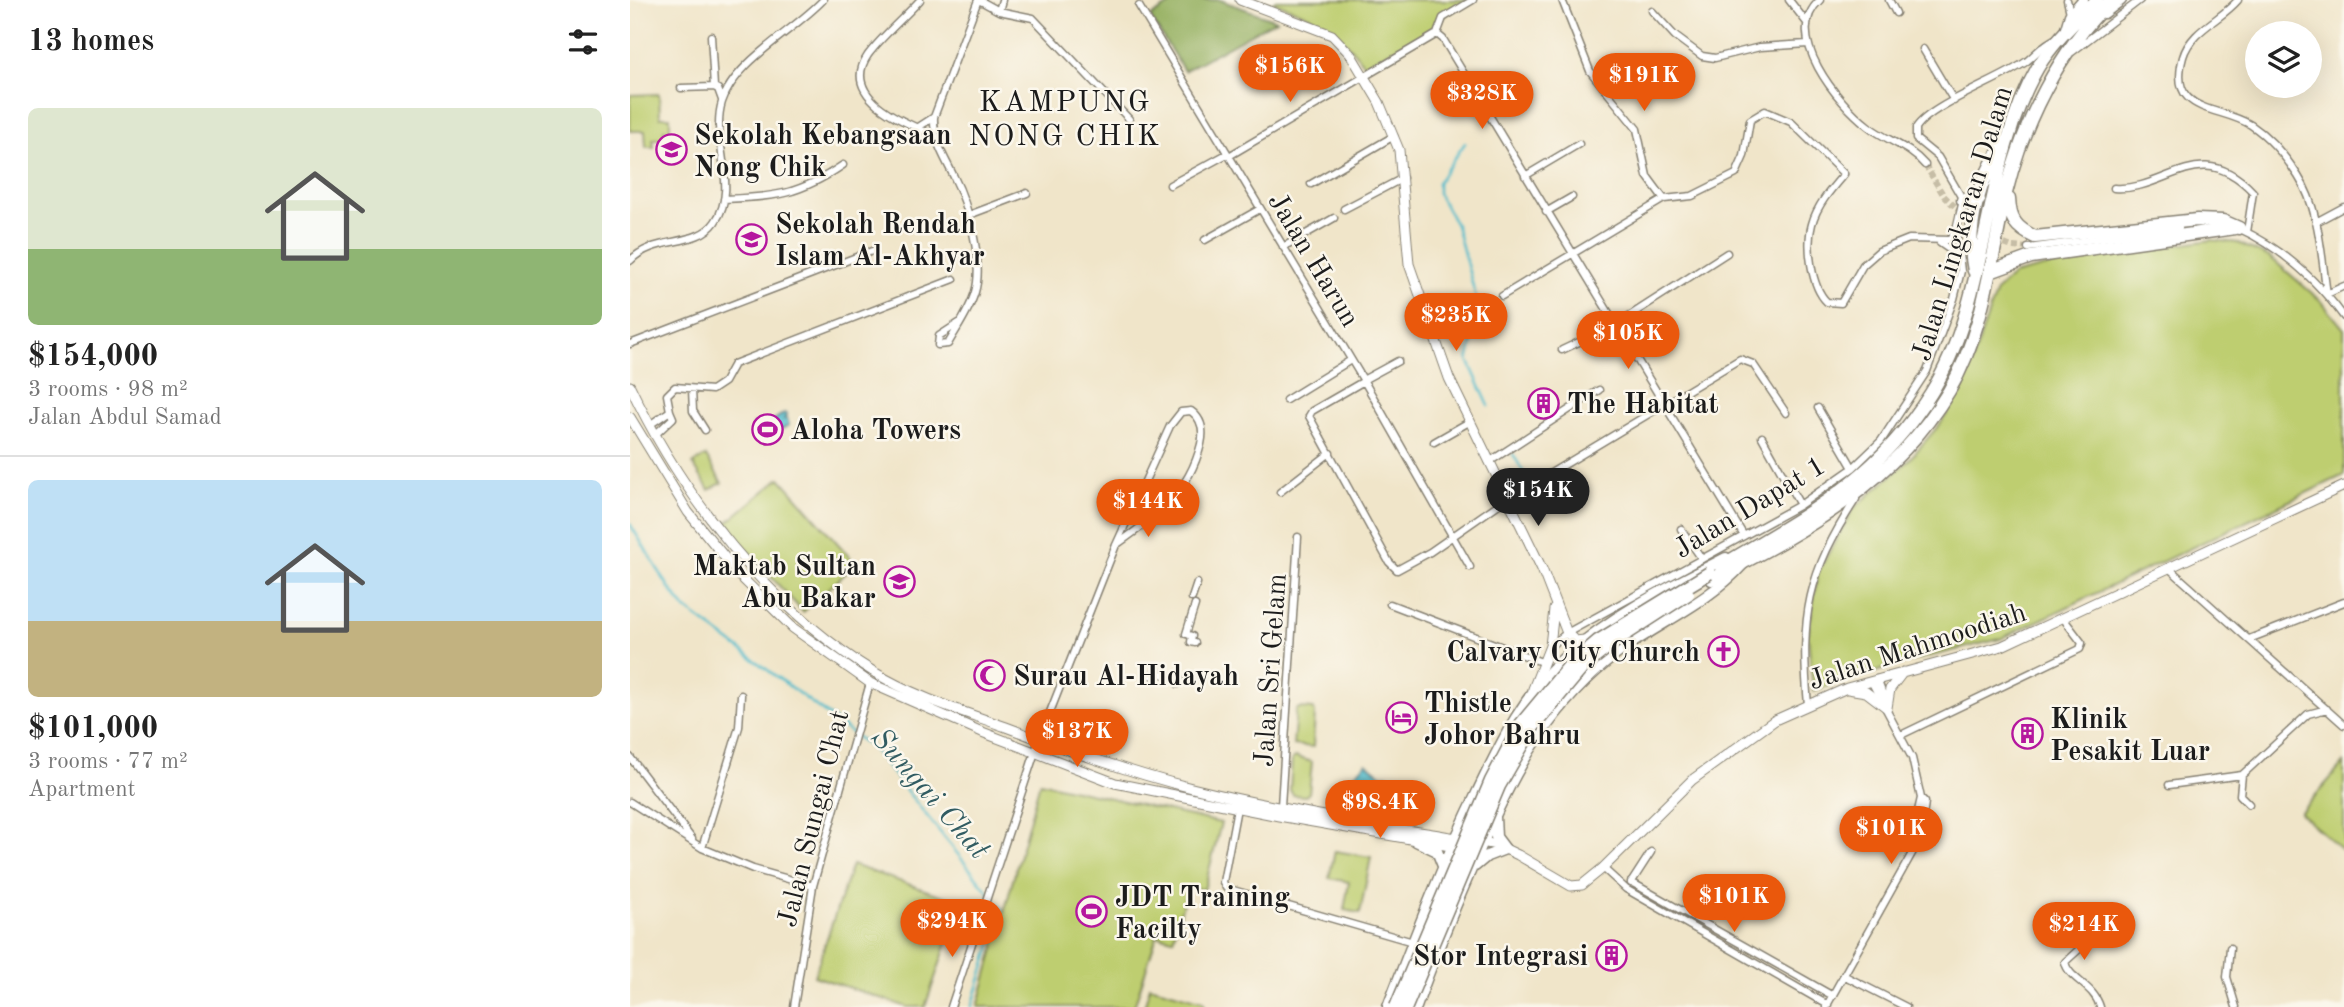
<!DOCTYPE html>
<meta charset="utf-8">
<style>
:root{--surface:#fff;--page:#f2f2f2;--text:#222;--muted:#767676;--line:#e0e0e0;--accent:#ea580c}
body{margin:0;font-family:"Old Standard TT",serif;background:var(--page);color:var(--text);height:100vh;display:flex;flex-direction:column;font-size:26px;white-space:nowrap}
*{box-sizing:border-box;margin:0}
p{font-size:23px;color:var(--muted)}
.icon{flex:none;width:38px;height:38px;fill:none;stroke:currentColor;stroke-width:2;stroke-linecap:round;stroke-linejoin:round}
.map{position:relative;flex:1;overflow:hidden}
.details{display:flex;flex-direction:column;background:var(--surface);width:630px}
.details>*{flex:none}
.tools{position:absolute;left:1615px;top:21px;display:grid;gap:14px}
.tools a{display:grid;place-items:center;width:77px;height:77px;border-radius:50%;background:var(--surface);box-shadow:0 7px 28px #0002;font-size:35px}
.price{position:absolute;translate:-50% -60px;padding:0 16px;border-radius:24px;background:var(--accent);color:#fff;font-size:23px;line-height:46px;filter:drop-shadow(0 2px 4px #0008)}
.price::after{content:'';position:absolute;left:50%;top:42px;width:21px;height:16px;margin-left:-10px;background:inherit;clip-path:polygon(0 0,100% 0,50% 100%)}
.price.active{background:#222;color:#fff}
ul{padding:0;list-style:none}
li{display:grid;align-content:center;gap:14px;height:371px;padding:0 28px}
li+li{border-top:2px solid var(--line)}
li span{display:grid;place-items:center;height:217px;border-radius:10px;color:#555}
li>.icon{margin-inline-start:auto}
span .icon{width:126px;height:126px;fill:#fffc;stroke-width:1}
li b{font-size:30px}
h2{display:flex;justify-content:space-between;align-items:center;height:84px;padding:0 28px;font-size:30px}
main{display:flex;flex:1;min-height:0}
.map>svg:first-child{display:block}
.green{fill:#bece70;stroke:#6d7546;stroke-width:2}
.forest{fill:#96b162;stroke:#59663f;stroke-width:2}
.water{fill:#51bccc;stroke:#366c74;stroke-width:2}
.lines{fill:none;stroke-linecap:round;stroke-linejoin:round}
.stream{stroke:#51bccc;stroke-width:2.5}
.street-tunnel{stroke:#c6bda6;stroke-width:6;stroke-dasharray:6 3;stroke-linecap:butt}
.street-casing{stroke:#868072;stroke-width:9}
.secondary-casing{stroke:#868072;stroke-width:11}
.primary-casing{stroke:#868072;stroke-width:13}
.highway-casing{stroke:#868072;stroke-width:15}
.street{stroke:#fff;stroke-width:6}
.secondary{stroke:#fff;stroke-width:9}
.primary{stroke:#fff;stroke-width:10}
.highway{stroke:#fff;stroke-width:12}
.highway-bridge-casing{stroke:#868072;stroke-width:15;stroke-linecap:butt}
.highway-bridge{stroke:#fff;stroke-width:12}
.labels{text-anchor:middle;stroke-width:5;stroke-linejoin:round;paint-order:stroke}
.poi-label{font-size:28px;font-weight:bold;fill:#1c1c1c;stroke:#fbf7ec;text-anchor:start}
.street-label{font-size:28px;fill:#1c1c1c;stroke:#fbf7ec}
.neighbourhood-label{font-size:30px;letter-spacing:2px;fill:#1c1c1c;stroke:#fbf7ec}
.water-label{font-size:30px;font-style:italic;fill:#315c62;stroke:#fbf7ec}
</style>
<main>
<section class="details">
<h2>13 homes<svg class="icon" aria-label="filters" viewBox="0 0 24 24"><path d="M4 7h16M4 17h16"/><circle cx="9" cy="7" r="2"/><circle cx="15" cy="17" r="2"/></svg></h2>
<ul>
<li><span style="background:linear-gradient(#dfe7d0 65%,#8fb573 0)"><svg class="icon" aria-label="home" viewBox="0 0 24 24"><path d="M3 11l9-7 9 7M6 9v11h12V9"/></svg></span><div><b>$154,000</b><p>3 rooms · 98 m²</p><p>Jalan Abdul Samad</p></div></li>
<li><span style="background:linear-gradient(#bfe0f5 65%,#c2b280 0)"><svg class="icon" aria-label="home" viewBox="0 0 24 24"><path d="M3 11l9-7 9 7M6 9v11h12V9"/></svg></span><div><b>$101,000</b><p>3 rooms · 77 m²</p><p>Apartment</p></div></li>
</ul>
</section>
<div class="map">
<svg width="1714" height="1007" viewBox="0 0 1714 1007">
<rect width="100%" height="100%" fill="#fbf7ec"/>
<filter id="ink" filterUnits="userSpaceOnUse"><feTurbulence type="fractalNoise" baseFrequency=".0143" numOctaves="2"/><feDisplacementMap in="SourceGraphic" scale="14" xChannelSelector="R" yChannelSelector="G"/><feConvolveMatrix kernelMatrix="1 2 1 2 8 2 1 2 1" color-interpolation-filters="sRGB"/></filter>
<filter id="wash" filterUnits="userSpaceOnUse"><feTurbulence type="fractalNoise" baseFrequency=".00686" numOctaves="4" result="noise"/><feDisplacementMap in="SourceGraphic" scale="28" xChannelSelector="R" yChannelSelector="G"/><feGaussianBlur stdDeviation="1.57" result="paint"/><feColorMatrix in="noise" values="0 0 0 0 0 0 0 0 0 0 0 0 0 0 0 0 0 1.4 0 .05"/><feComposite in="paint" operator="in"/></filter>
<g filter="url(#wash)">
<rect width="100%" height="100%" fill="#f0e5c9"/>
<path class="green" d="M646 0H838L806 21 802 30 734 65C705 25 688 18 643 2Z
M29 94 30 117H40V130H34V139H23L24 147H16L15 131H0V95Z
M1582 240 1608 243 1640 257 1691 301 1714 329V475L1370 639 1281 661 1183 691 1178 636 1188 572 1223 509 1276 463 1311 423 1333 389 1366 291 1383 275 1451 258Z
M76 456 92 483 79 490 63 464Z
M150 478 226 564 173 612 94 525Z
M669 708 683 709 685 712 683 747 663 745 666 710Z
M666 757 682 762 679 793 675 796 663 795 660 790 662 759Z
M1714 763V852L1670 813Z
M410 782 591 823 574 890 558 886 543 939 527 935 504 1007H348Z
M705 851 741 857 730 913 714 910 719 882 699 878Z
M222 865 331 902 295 1007H277L184 976Z
M520 986 574 1001 575 1007H514Z"/>
<path class="forest" d="M547 0H590L646 20 554 71 520 17Z"/>
<path class="water" d="M154 413 157 414 154 419 157 418 159 425 140 436 135 444 129 443 123 431 124 424 144 420Z
M736 763 752 775H757L763 782 781 785 786 794 778 798 749 782 731 792 728 801 721 800 718 793 724 785 723 776Z"/>
<g class="lines">
<path class="stream" d="M835 143 808 182V193L826 225 850 312 838 360 859 406
M883 454 899 482
M0 524 40 589 55 608 243 749 372 909 342 1007"/>
</g>
</g>
<g filter="url(#ink)">
<g class="lines">
<path class="street-tunnel" d="M1295 165 1314 196 1341 222
M1366 241 1382 247 1398 248"/>
<defs>
<path id="street" d="M290 0C274 18 252 36 238 55 209 97 275 123 304 135
M349 0 369 11 403 18 499 119
M932 0 960 71 1007 129 1017 176 1034 199 1062 196 1106 174 1114 156 1120 120 1135 111 1161 122 1214 174C1202 188 1187 205 1182 224 1176 245 1181 287 1197 302L1211 303 1233 265 1249 251 1279 239 1320 240 1325 231
M1159 0 1177 23
M1190 0C1151 35 1208 103 1238 126 1257 141 1279 146 1295 165
M1259 0 1266 13
M1437 0 1440 13
M1608 0C1591 20 1561 30 1553 57 1537 115 1589 105 1621 125 1639 137 1656 157 1668 176 1690 210 1691 255 1697 294
M509 6 734 381 840 567
M369 11 372 0
M1022 11 1045 36 1072 56 1085 58 1130 47 1178 44
M807 34 813 39 1114 536
M807 34 813 18 843 0
M81 36 84 87
M1293 49 1324 101
M1442 52 1510 0
M51 88 84 87 88 89 92 100
M287 128 304 117
M599 156 807 34
M895 176 949 144
M681 184 764 136
M540 185 597 154
M1484 188C1537 192 1569 135 1623 192L1617 232
M94 199C146 197 169 195 213 165
M714 209 773 178
M916 212 942 197
M339 215 397 193
M1686 222 1714 207
M1608 228C1652 248 1686 279 1714 317
M575 240 630 209
M1310 243 1329 256
M653 247 704 218
M1398 248 1549 228
M0 261C24 235 67 248 85 222 110 187 80 140 92 102 104 62 165 30 193 0
M1697 294 1714 286
M872 296 1034 199
M329 323 309 336 308 345 318 344C327 328 340 310 345 292 354 262 338 204 324 177 314 156 303 141 304 117L348 0
M0 344 242 251
M932 350 985 325 1097 253
M733 380 768 361
M734 381 682 411 679 416 759 562 767 570 800 552 866 506 1110 359 1123 364 1156 413
M62 389 63 411 75 430
M656 400 721 360
M1188 408 1223 468
M21 424 40 411 37 395 45 387 82 390 94 382 104 364 324 279
M26 434 43 418 40 411
M1132 437 1170 505
M804 442 839 422
M859 462 969 390
M650 492 700 453
M1051 529 1072 559
M1541 570 1714 725
M562 598 567 583
M760 604 914 663
M556 634 565 605
M559 635 562 636 561 642 565 643
M1619 639 1714 602
M920 646 937 633 1170 505 1223 468 1251 441 1297 371 1324 299 1331 271 1326 230 1333 200 1308 157 1286 139V128C1300 105 1373 79 1397 61 1408 52 1413 44 1427 38
M515 674 524 676 525 672 550 679 548 684
M1247 679 1256 702
M1178 705C1170 616 1177 574 1226 499
M1271 735 1450 649 1452 643 1433 618
M0 757 62 839
M1612 775 1610 795 1619 804
M1539 785 1612 775 1678 714 1697 709
M1291 798 1288 811 1293 816
M0 802 72 848 123 869 183 886
M651 806 668 537
M607 808 593 882 596 888 783 942
M72 848 109 727 111 695
M973 868 996 889 1198 1005
M1001 882 1203 996
M1001 883 1021 852
M1600 948 1597 977 1606 1007
M1215 976 1276 1007
M164 1007 183 886 240 683
M321 1007 409 740 486 545 540 426 551 412 561 411C572 419 574 431 571 444 559 493 526 517 486 545
M1196 1007 1290 839 1295 802 1291 798 1282 758 1241 681
M1470 1007C1464 985 1438 979 1435 962L1488 914"/>
<path id="secondary" d="M610 0 702 35 721 55 749 102 769 150 779 264 819 378 912 569 937 633 945 641 955 640
M0 386C52 496 139 608 244 672 284 697 332 711 376 727 437 750 498 772 562 788 650 810 742 824 832 839
M0 417 58 512 110 576 163 628 240 683 352 732 485 783 649 816 826 847
M903 689 920 646 924 609
M1218 689 1236 692 1257 708
M1257 708 1260 689 1273 672
M846 841 867 845 888 855 941 886 952 885 973 868 1062 780 1145 720 1217 688 1372 646 1714 486"/>
<path id="primary" d="M1474 13 1491 0
M1435 32 1440 15 1453 0
M786 841 807 851 813 866
M845 866 857 856 875 849 866 837 865 817
M758 1007C786 934 814 861 848 791 871 743 894 694 934 658 982 615 1039 587 1096 558
M786 1007C802 962 820 918 839 874 872 796 903 727 967 670 1011 629 1073 609 1113 564"/>
<path id="highway" d="M1379 199C1380 220 1386 228 1405 237L1567 220 1593 221 1609 228
M1333 200H1349
M1344 271C1335 229 1349 177 1375 143
M1360 272 1401 257 1605 228
M1091 566C1176 515 1246 481 1301 393 1361 297 1351 166 1408 67 1424 41 1446 21 1467 0
M1082 579C1175 531 1264 483 1319 391 1354 332 1361 258 1376 193 1393 123 1429 50 1481 0"/>
</defs>
<use href="#street" class="street-casing"/>
<use href="#secondary" class="secondary-casing"/>
<use href="#primary" class="primary-casing"/>
<use href="#highway" class="highway-casing"/>
<use href="#street" class="street"/>
<use href="#secondary" class="secondary"/>
<use href="#primary" class="primary"/>
<use href="#highway" class="highway"/>
<defs>
<path id="highway-bridge" d="M766 1007 861 781 891 724 940 665 968 641 1079 573
M776 1007 869 786 903 727 954 666 987 640 1058 594"/>
</defs>
<use href="#highway-bridge" class="highway-bridge-casing"/>
<use href="#highway-bridge" class="highway-bridge"/>
</g>
</g>
<defs>
<symbol id="school-ring" viewBox="-11 -11 22 22"><circle r="9.5" fill="#fbf7ec" stroke="#b5179e" stroke-width="1.5"/><path d="M0-5L7-2L0 1L-7-2ZM-4 1L0 2.5L4 1V4Q0 6-4 4Z" fill="#b5179e"/></symbol>
<symbol id="building-ring" viewBox="-11 -11 22 22"><circle r="9.5" fill="#fbf7ec" stroke="#b5179e" stroke-width="1.5"/><path d="M-4-6H4V6H1V3H-1V6H-4ZM-2.5-4.3h1.7v1.8h-1.7ZM.8-4.3h1.7v1.8H.8ZM-2.5-1h1.7V.8h-1.7ZM.8-1h1.7V.8H.8Z" fill="#b5179e"/></symbol>
<symbol id="stadium-ring" viewBox="-11 -11 22 22"><circle r="9.5" fill="#fbf7ec" stroke="#b5179e" stroke-width="1.5"/><path d="M0-5a6.5 5 0 1 0 0 10a6.5 5 0 1 0 0-10ZM-3.5-1.8h7v3.6h-7Z" fill="#b5179e"/></symbol>
<symbol id="church-ring" viewBox="-11 -11 22 22"><circle r="9.5" fill="#fbf7ec" stroke="#b5179e" stroke-width="1.5"/><path d="M-1.2-6h2.4v3.5h3.3v2.4h-3.3V6h-2.4V-.1h-3.3v-2.4h3.3Z" fill="#b5179e"/></symbol>
<symbol id="mosque-ring" viewBox="-11 -11 22 22"><circle r="9.5" fill="#fbf7ec" stroke="#b5179e" stroke-width="1.5"/><path d="M3.5-4.9A6 6 0 1 0 3.5 4.9A5 5 0 1 1 3.5-4.9Z" fill="#b5179e"/></symbol>
<symbol id="hotel-ring" viewBox="-11 -11 22 22"><circle r="9.5" fill="#fbf7ec" stroke="#b5179e" stroke-width="1.5"/><path d="M-6-4.5h1.5V1H6V5H4.5V3h-9V5H-6ZM-4 0a1.8 1.8 0 1 1 3.6 0ZM.5 0V-2.5h3Q6-2.5 6 0Z" fill="#b5179e"/></symbol>
</defs>
<g fill-rule="evenodd">
<use href="#school-ring" x="24" y="132" width="35" height="35"/>
<use href="#school-ring" x="104" y="222" width="35" height="35"/>
<use href="#building-ring" x="896" y="386" width="35" height="35"/>
<use href="#stadium-ring" x="120" y="412" width="35" height="35"/>
<use href="#school-ring" x="252" y="564" width="35" height="35"/>
<use href="#church-ring" x="1076" y="634" width="35" height="35"/>
<use href="#mosque-ring" x="342" y="658" width="35" height="35"/>
<use href="#hotel-ring" x="754" y="700" width="35" height="35"/>
<use href="#building-ring" x="1380" y="716" width="35" height="35"/>
<use href="#stadium-ring" x="444" y="894" width="35" height="35"/>
<use href="#building-ring" x="964" y="938" width="35" height="35"/>
</g>
<g class="labels">
<g class="poi-label">
<text x="64" y="144">Sekolah Kebangsaan<tspan x="64" dy="32">Nong Chik</tspan></text>
<text x="145" y="233">Sekolah Rendah<tspan x="145" dy="32">Islam Al-Akhyar</tspan></text>
<text x="937" y="413">The Habitat</text>
<text x="160" y="439">Aloha Towers</text>
<text x="246" y="575" text-anchor="end">Maktab Sultan<tspan x="246" dy="32">Abu Bakar</tspan></text>
<text x="1070" y="661" text-anchor="end">Calvary City Church</text>
<text x="383" y="685">Surau Al-Hidayah</text>
<text x="794" y="712">Thistle<tspan x="794" dy="32">Johor Bahru</tspan></text>
<text x="1420" y="728">Klinik<tspan x="1420" dy="32">Pesakit Luar</tspan></text>
<text x="485" y="906">JDT Training<tspan x="485" dy="32">Facilty</tspan></text>
<text x="958" y="965" text-anchor="end">Stor Integrasi</text>
</g>
<g class="street-label">
<text transform="translate(1331 223) rotate(-73)" y="10">Jalan Lingkaran Dalam</text>
<text transform="translate(685 259) rotate(59)" y="10">Jalan Harun</text>
<text transform="translate(1119 506) rotate(-31)" y="10">Jalan Dapat 1</text>
<text transform="translate(1287 645) rotate(-18)" y="10">Jalan Mahmoodiah</text>
<text transform="translate(639 670) rotate(-86)" y="10">Jalan Sri Gelam</text>
<text transform="translate(182 818) rotate(-76)" y="10">Jalan Sungai Chat</text>
</g>
<g class="neighbourhood-label">
<text x="435" y="111">KAMPUNG<tspan x="435" dy="34">NONG CHIK</tspan></text>
</g>
<g class="water-label">
<text transform="translate(301 793) rotate(49)" y="10">Sungai Chat</text>
</g>
</g>
</svg>
<div class="tools">
<a><svg class="icon" aria-label="layers" viewBox="0 0 24 24"><path d="M12 4l9 5-9 5-9-5zM3 14l9 5 9-5"/></svg></a>
</div>
<b class="price" style="left:660px;top:104px">$156K</b>
<b class="price" style="left:1014px;top:113px">$191K</b>
<b class="price" style="left:852px;top:131px">$328K</b>
<b class="price" style="left:826px;top:353px">$235K</b>
<b class="price" style="left:998px;top:371px">$105K</b>
<b class="price active" style="left:908px;top:528px">$154K</b>
<b class="price" style="left:518px;top:539px">$144K</b>
<b class="price" style="left:447px;top:769px">$137K</b>
<b class="price" style="left:750px;top:840px">$98.4K</b>
<b class="price" style="left:1261px;top:866px">$101K</b>
<b class="price" style="left:1104px;top:934px">$101K</b>
<b class="price" style="left:322px;top:959px">$294K</b>
<b class="price" style="left:1454px;top:962px">$214K</b>
</div>
</main>
